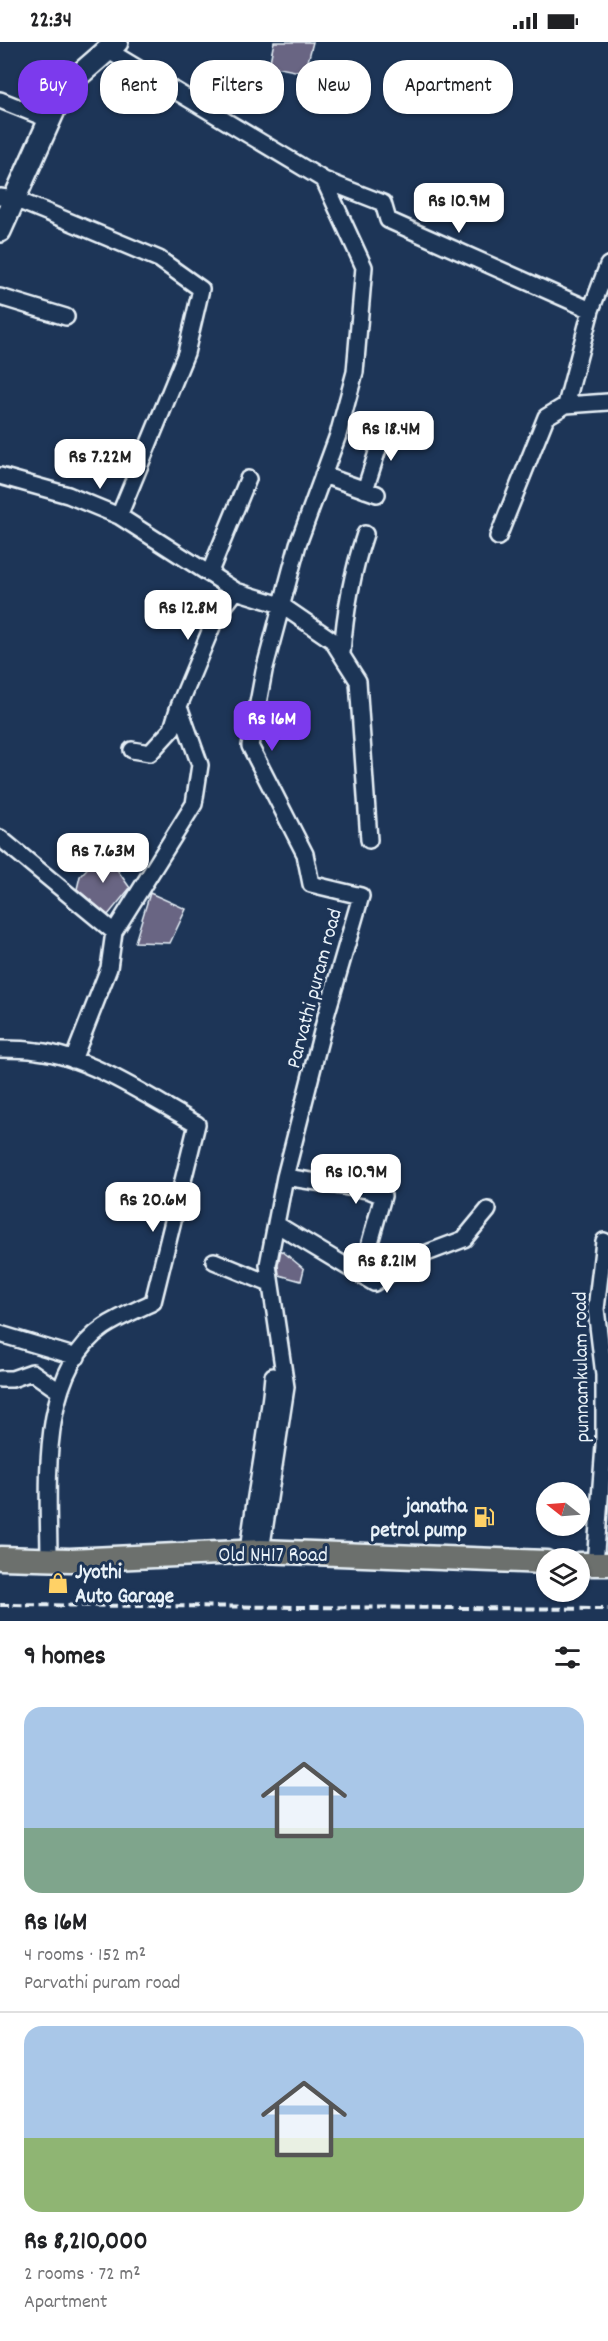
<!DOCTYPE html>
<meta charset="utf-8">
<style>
:root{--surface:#fff;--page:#f2f2f2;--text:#202124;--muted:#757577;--line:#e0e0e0;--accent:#7c3aed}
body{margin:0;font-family:Dekko,sans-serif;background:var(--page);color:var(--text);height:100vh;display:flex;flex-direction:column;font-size:22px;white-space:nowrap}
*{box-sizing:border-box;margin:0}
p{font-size:20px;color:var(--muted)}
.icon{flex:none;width:33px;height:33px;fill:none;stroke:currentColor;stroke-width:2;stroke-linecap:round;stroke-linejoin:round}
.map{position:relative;height:1579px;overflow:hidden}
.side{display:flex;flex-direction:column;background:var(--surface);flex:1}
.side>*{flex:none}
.banner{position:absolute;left:18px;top:18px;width:573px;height:54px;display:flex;gap:12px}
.needle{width:39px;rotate:287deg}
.tools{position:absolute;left:536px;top:1440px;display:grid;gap:12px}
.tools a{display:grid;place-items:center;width:54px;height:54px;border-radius:50%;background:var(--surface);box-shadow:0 2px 4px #0004;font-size:30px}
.price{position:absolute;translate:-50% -51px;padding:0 14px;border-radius:12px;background:#fff;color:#222;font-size:20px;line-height:39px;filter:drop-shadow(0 2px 3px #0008)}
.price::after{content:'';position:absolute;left:50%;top:36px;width:18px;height:14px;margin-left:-9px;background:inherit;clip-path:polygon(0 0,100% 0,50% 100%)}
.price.active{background:var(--accent);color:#fff}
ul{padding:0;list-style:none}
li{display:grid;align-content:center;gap:12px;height:318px;padding:0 24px}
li+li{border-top:2px solid var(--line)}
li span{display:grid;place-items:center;height:186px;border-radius:18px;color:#555}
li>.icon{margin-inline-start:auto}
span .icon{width:108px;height:108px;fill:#fffc;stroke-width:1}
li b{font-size:26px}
h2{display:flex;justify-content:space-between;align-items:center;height:72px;padding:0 24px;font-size:26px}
.tag{padding:0 21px;border-radius:24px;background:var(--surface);box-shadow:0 2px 4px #0004;font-size:21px;line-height:54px}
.tag.active{background:var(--accent);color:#fff}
.status{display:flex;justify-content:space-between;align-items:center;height:42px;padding:0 30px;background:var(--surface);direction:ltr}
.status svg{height:16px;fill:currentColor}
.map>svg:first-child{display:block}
.building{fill:#696583;stroke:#e8f1f8;stroke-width:1.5}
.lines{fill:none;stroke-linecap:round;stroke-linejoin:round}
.street-casing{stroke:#e8f1f8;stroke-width:20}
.secondary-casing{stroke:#e8f1f8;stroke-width:26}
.primary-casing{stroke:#e8f1f8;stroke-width:27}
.street{stroke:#1d3557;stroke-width:15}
.secondary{stroke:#1d3557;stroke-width:21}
.primary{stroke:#6c706d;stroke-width:22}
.rail{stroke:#e8f1f8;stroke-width:4;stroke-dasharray:9 4.5;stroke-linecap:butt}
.labels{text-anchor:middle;stroke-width:6;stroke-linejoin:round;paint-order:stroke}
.street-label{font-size:21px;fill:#e8f1f8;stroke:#1d3557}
.poi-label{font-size:21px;font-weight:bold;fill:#e8f1f8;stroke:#1d3557;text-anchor:end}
</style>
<div class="status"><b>22:34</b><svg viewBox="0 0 49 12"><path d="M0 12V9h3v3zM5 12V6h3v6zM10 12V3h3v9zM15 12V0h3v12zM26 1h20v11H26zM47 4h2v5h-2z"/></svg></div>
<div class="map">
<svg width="608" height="1579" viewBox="0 0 608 1579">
<rect width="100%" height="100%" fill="#1d3557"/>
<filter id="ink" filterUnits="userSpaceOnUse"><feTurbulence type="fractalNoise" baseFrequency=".0167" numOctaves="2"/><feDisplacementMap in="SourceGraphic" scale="12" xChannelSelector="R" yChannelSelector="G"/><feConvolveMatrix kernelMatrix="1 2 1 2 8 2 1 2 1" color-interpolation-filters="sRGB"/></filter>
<g filter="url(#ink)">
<path class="building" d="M274 0H313L305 31 269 24Z
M104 809 130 846 108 873 77 847 80 834Z
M150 851 186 867 170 901 135 900Z
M281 1208 304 1227 301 1239 279 1233 278 1223Z"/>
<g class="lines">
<defs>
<path id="street" d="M109 9 324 138 364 225 355 330 338 393 298 502 264 629 250 704 305 812 311 842 361 854 326 974 285 1135 268 1223 286 1345 261 1509
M0 58 50 78
M324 138 383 161 388 178 591 268
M0 155 14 157 44 169 159 217 201 247 186 311 119 474
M0 255 66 275
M566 363 591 268 608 223
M323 433 377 452
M0 434 68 453 119 474 236 549
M365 448 386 382
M498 495 546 375 566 363 608 360
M209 532 248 437
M342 611C345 570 352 531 365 492
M132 708 150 711 172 687 179 664
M0 796 114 890
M0 1007C12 1007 25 1007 37 1009 91 1015 150 1056 197 1082L153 1260C137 1268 119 1275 104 1285 37 1330 49 1448 49 1517
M73 1018 109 926 114 890 194 762 200 723 179 664 216 575 236 549 281 563 332 598 358 639 369 798
M285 1135 368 1148 383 1154 361 1233
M276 1182 374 1241 411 1217 464 1197 488 1168
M214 1219 270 1242
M0 1292 77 1315
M0 1337H12L32 1330 59 1349
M248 1510C255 1451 268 1393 273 1334
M595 1522 604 1404V1333L596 1267 604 1199"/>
<path id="secondary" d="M0 189 64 46 117 0"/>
<path id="primary" d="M0 1516 70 1518 261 1509 546 1520
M579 1522H608"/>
</defs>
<use href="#street" class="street-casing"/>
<use href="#secondary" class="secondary-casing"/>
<use href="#primary" class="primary-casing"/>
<use href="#street" class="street"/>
<use href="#secondary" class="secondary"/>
<use href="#primary" class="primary"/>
<path class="rail" d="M0 1563 608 1567"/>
</g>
</g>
<defs>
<symbol id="fuel-bare" viewBox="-9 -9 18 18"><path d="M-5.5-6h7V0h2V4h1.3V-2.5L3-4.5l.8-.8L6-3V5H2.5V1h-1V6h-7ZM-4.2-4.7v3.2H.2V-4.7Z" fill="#ffd166" stroke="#1d3557" stroke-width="2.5" paint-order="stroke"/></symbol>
<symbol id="shop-bare" viewBox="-9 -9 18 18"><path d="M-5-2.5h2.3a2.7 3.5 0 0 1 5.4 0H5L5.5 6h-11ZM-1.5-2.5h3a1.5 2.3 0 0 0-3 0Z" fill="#ffd166" stroke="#1d3557" stroke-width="2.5" paint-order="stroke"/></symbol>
</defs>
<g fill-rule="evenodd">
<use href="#fuel-bare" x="469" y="1460" width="30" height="30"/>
<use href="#shop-bare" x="43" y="1526" width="30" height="30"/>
</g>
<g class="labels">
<g class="street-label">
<text transform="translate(313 946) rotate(-75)" y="7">Parvathi puram road</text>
<text transform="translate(580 1325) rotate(-91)" y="7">punnamkulam road</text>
<text x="273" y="1519">Old NH17 Road</text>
</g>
<g class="poi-label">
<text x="467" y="1470">janatha<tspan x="467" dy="24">petrol pump</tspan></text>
<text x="75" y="1536" text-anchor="start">Jyothi<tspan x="75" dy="24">Auto Garage</tspan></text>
</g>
</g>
</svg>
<div class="tools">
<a><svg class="needle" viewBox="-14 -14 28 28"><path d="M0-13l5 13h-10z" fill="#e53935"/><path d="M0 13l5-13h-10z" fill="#757577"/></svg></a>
<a><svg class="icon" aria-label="layers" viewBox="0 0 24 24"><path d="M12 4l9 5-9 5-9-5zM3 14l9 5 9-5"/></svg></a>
</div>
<b class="price" style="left:459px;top:192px">Rs 10.9M</b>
<b class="price" style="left:391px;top:420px">Rs 18.4M</b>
<b class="price" style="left:100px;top:448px">Rs 7.22M</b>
<b class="price" style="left:188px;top:599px">Rs 12.8M</b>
<b class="price active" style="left:272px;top:710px">Rs 16M</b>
<b class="price" style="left:103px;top:842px">Rs 7.63M</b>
<b class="price" style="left:356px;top:1163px">Rs 10.9M</b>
<b class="price" style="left:153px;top:1191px">Rs 20.6M</b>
<b class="price" style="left:387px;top:1252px">Rs 8.21M</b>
<div class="banner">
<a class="tag active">Buy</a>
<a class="tag">Rent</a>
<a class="tag">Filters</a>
<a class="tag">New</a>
<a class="tag">Apartment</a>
</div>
</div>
<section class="side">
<h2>9 homes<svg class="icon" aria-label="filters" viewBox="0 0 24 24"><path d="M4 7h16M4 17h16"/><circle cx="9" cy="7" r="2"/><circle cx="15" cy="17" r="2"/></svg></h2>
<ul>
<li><span style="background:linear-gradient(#a9c7e8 65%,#7fa58c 0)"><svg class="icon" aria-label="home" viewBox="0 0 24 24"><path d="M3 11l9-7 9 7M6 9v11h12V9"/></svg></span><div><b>Rs 16M</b><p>4 rooms · 152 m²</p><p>Parvathi puram road</p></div></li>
<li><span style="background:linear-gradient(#a9c7e8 60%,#8fb573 0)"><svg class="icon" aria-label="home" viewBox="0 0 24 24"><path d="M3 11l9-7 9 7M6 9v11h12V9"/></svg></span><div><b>Rs 8,210,000</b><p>2 rooms · 72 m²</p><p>Apartment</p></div></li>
</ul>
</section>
